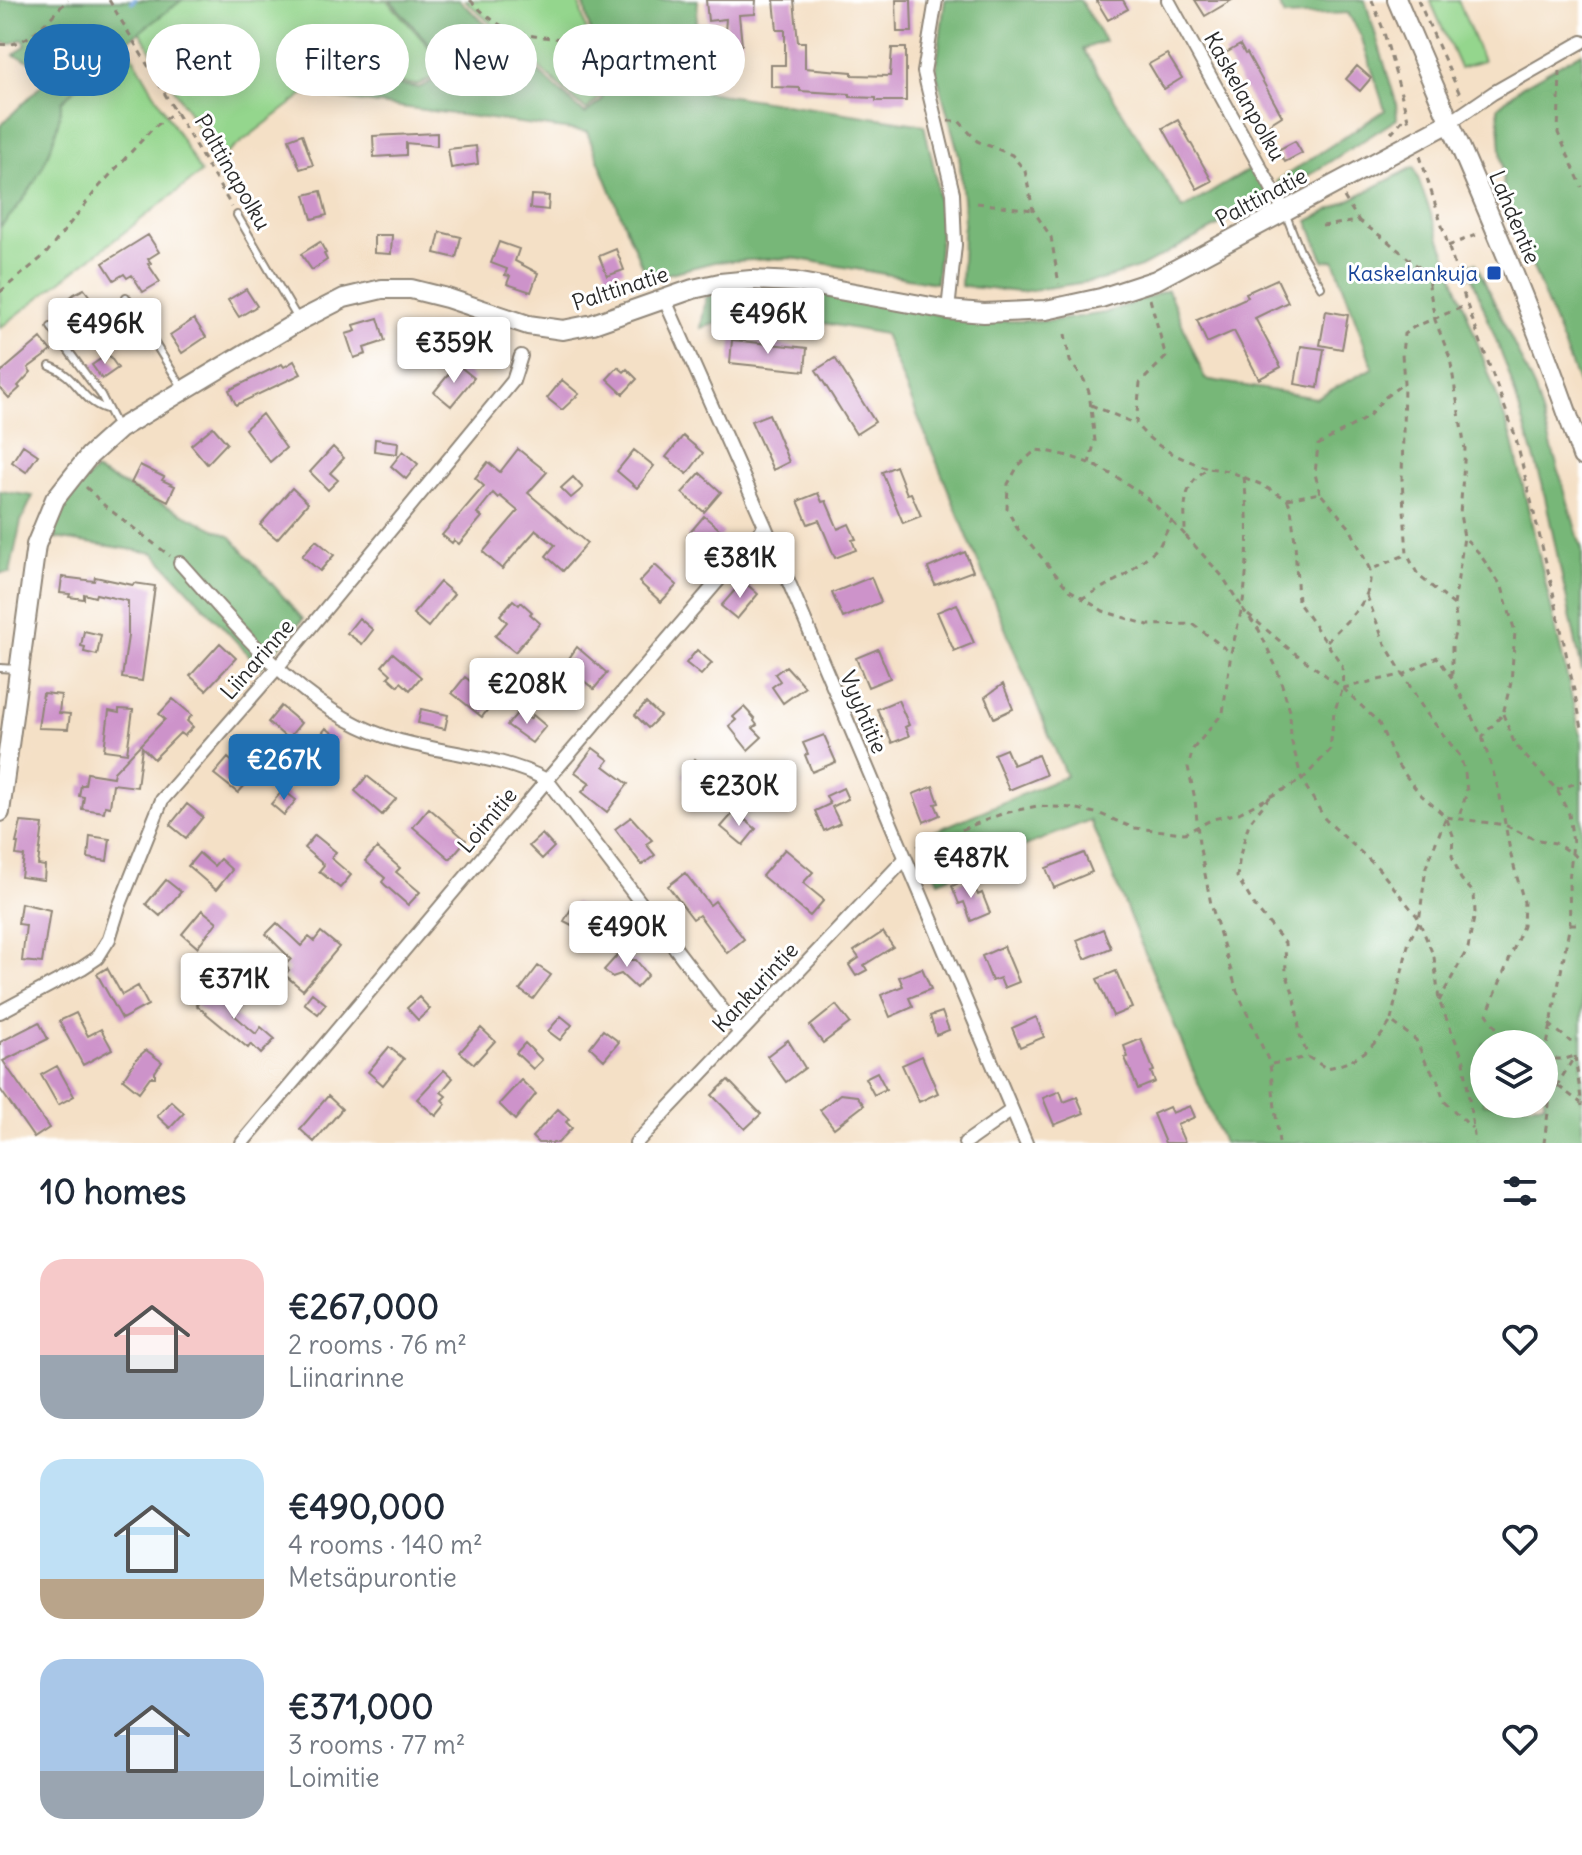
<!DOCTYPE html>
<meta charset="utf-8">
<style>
:root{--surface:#fff;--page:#f2f2f3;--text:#1f2937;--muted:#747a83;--accent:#1f6fb2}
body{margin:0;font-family:Delius,sans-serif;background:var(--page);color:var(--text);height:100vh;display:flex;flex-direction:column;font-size:30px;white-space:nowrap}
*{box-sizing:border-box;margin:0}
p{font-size:26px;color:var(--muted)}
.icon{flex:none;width:44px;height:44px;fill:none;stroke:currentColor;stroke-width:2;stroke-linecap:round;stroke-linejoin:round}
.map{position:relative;height:1143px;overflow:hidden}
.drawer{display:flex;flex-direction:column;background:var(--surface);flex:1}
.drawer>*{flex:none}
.top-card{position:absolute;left:24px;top:24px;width:800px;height:72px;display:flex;gap:16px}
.tools{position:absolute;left:1470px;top:1030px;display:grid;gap:16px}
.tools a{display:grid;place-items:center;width:88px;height:88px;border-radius:50%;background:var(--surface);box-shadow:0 4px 20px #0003;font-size:40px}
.price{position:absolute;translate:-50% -68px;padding:0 18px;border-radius:8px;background:#fff;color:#222;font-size:26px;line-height:52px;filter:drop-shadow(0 2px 4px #0008)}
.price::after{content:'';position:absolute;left:50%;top:48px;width:24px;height:18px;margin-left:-12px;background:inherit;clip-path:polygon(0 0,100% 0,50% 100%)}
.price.active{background:var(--accent);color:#fff}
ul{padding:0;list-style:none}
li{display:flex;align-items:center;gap:24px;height:200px;padding:0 40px}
li span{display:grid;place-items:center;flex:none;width:224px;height:160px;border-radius:24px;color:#555}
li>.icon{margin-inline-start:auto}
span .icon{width:96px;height:96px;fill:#fffc;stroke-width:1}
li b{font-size:34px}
h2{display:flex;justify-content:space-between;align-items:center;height:96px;padding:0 40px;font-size:34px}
.tag{padding:0 28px;border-radius:36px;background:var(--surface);box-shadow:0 4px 20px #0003;font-size:28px;line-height:72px}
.tag.active{background:var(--accent);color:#fff}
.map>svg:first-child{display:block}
.green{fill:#94d68d;stroke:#60805c;stroke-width:2}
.forest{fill:#77b778;stroke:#517152;stroke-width:2;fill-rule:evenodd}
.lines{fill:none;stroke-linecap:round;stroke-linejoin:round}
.stream{stroke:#73a4de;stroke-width:5}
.building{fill:#cd93ca}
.lane-casing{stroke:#908678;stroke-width:10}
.street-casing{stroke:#908678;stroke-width:16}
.secondary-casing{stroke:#908678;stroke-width:22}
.path{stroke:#908678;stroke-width:3;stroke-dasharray:6 6;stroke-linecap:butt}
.lane{stroke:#fff;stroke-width:6}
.street{stroke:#fff;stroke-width:12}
.secondary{stroke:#fff;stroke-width:18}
.transit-dot{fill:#1a4fb4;stroke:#fff;stroke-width:3}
.labels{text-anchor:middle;stroke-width:6;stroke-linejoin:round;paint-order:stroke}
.street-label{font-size:22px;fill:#2b2b2b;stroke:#fff}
.transit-label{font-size:22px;fill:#164399;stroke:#fff;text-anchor:end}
</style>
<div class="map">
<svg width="1582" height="1143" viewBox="0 0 1582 1143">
<rect width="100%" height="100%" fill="#fff"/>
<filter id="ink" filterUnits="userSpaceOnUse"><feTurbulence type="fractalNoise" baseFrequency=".0125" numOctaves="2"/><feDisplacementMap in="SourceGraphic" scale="16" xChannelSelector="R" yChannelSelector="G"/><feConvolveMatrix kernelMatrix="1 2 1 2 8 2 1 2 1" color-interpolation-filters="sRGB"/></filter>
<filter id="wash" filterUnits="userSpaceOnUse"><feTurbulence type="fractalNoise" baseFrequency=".006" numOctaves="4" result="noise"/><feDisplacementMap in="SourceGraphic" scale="32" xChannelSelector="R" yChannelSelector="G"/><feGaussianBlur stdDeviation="1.8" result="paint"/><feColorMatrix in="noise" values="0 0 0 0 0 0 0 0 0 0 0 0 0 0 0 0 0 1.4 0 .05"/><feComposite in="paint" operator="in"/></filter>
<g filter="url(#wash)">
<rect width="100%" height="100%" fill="#f4e0c6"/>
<path class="green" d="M182 0H387L450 70 417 85 388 81 356 92 316 89 304 94 218 160 139 31Z
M465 0H578L600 80 599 98 586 110Z
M1430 0H1458L1483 61 1460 68Z
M125 43 201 173 0 328V227C33 193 56 148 62 101Z"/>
<path class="forest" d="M0 0H182L125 43 62 101C56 149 34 192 0 227V126L56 71 14 55 26 45 23 39 10 44 0 42Z
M390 0H459L585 114 602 100 601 78 583 0H698L692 90 924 125 935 173 941 224 936 283 793 258 714 262 647 279 587 132 304 94 316 89 359 95 388 83 419 88 453 71Z
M945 0H1080L1105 41 1083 49 1183 209 1252 168 1270 198 1141 267 1101 280 1019 292 961 286 964 211 959 155 936 72Z
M1276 0H1365L1396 102 1397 119 1282 192 1277 181 1385 110 1361 36 1348 13 1285 16Z
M1582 52V393L1504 193 1498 107 1521 87Z
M1414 167 1512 438 1582 742V1143H1223L1090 820 938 881 921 837 1066 776 884 334 801 319H731L701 328 706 297 750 287 794 289 980 321H1051L1105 313 1168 290 1205 379 1316 398 1373 368 1334 260 1324 261 1308 221ZM1484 1044H1544V1104H1484Z
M1476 263 1535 390 1582 550V671L1542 483 1508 371 1467 264Z
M95 471 231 537 303 619 261 668 154 553 48 537 65 500Z
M0 491 33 496 21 521 10 573H0Z"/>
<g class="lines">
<path class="stream" d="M132 2 134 0"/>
</g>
<g id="blocks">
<path class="building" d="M706 0H756L755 14 739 15 742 45 724 44 726 19 708 21Z
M774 0H794L798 42H805V68L852 72V75L890 76 892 48H906V101H876V98L850 97V94L800 91V88L771 87V65H785V30H777Z
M896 0H911L912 32H897Z
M1096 0H1123L1128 9 1108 20Z
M1195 0H1232L1205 16Z
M1240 45 1245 54 1247 53 1282 116 1266 126 1224 54Z
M1167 54 1182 78 1164 89 1149 64Z
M1357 66 1371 78 1360 91 1346 79Z
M1178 120 1212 181 1197 189 1163 128Z
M437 133V146L406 143V155L374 157 373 136Z
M302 134 313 165 300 169 289 139Z
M1295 141 1302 153 1285 162 1278 150Z
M476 146 478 164 451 168 448 149Z
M321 191 327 215 312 219 305 195Z
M531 195 549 196 548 210 530 208Z
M440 232 461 237 456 258 435 253Z
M148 235 159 252 148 259 151 263 148 264 160 282 143 292 132 275 127 278 124 274 114 280 103 263Z
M374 235H392L391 254 374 253Z
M320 242 326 253 324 254 327 260 312 270 301 254Z
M499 242 519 249 515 261 538 273 531 292 507 284 510 276 505 275 507 269 491 263Z
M616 249 624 270 607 276 599 256Z
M1277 279 1288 302 1255 318 1281 367 1259 379 1234 331 1207 343 1197 320 1248 297 1246 293Z
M84 289 96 305 67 327 55 310 74 294Z
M246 289 257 306 239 317 228 300Z
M1326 311 1348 315 1342 349 1320 345Z
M378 318 385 341 364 348 366 354 354 358 346 334 356 331 354 325Z
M194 319 206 337 182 353 170 335Z
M41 338 51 351 28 368 31 372 18 386 20 388 9 398 0 388V373Z
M732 340 807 348 805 371 730 363Z
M1301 346 1324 349 1318 388 1295 384Z
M108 354 118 368 102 379 92 365Z
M835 358 875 422 856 434 816 370Z
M294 361 301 374 236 405 229 390 282 364 284 367Z
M457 364 474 378 451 406 434 392Z
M618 367 624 372 627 369 637 379 623 394 607 379Z
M562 380 579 394 562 410 547 398Z
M262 414 286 448 270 462 245 429Z
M769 414 789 462 773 470 751 421Z
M213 427 227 443 207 464 191 445Z
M683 436 703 453 687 474 666 457Z
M375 439 398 442 397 454 374 451Z
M23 445 38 455 26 472 12 462Z
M333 447 344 458 330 473 338 480 328 490 310 472Z
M518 449 547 472 528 493 587 543 563 571 546 556 555 545 536 530 502 569 483 552 518 511 500 496 498 498 493 493 477 513 482 517 459 544 454 540 452 543 442 535 484 486 475 478 488 462 500 472Z
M634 450 654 466 637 488 617 471Z
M403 451 418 464 406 479 391 466Z
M140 465 164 477 162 480 175 486 168 501 131 483Z
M896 466 907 494 911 493 921 516 903 523 882 472Z
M700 473 721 492 704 512 682 493Z
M573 477 583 488 571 498 561 488Z
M292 488 308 503 277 539 260 525Z
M818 493 822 502 826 501 838 529 849 524 856 539 852 540 856 550 835 558 819 520 808 524 798 501Z
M704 516 724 533 706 553 687 536Z
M316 540 334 555 320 571 302 556Z
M965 552 973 571 935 585 928 568Z
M655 565 677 585 661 602 639 582Z
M62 577 94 581 95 577 133 585 134 583 155 586 142 681 122 678 128 636V601L96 594 95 597 84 594V599L69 597 70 594 60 593Z
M871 577 881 602 843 618 832 593Z
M743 581 758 594 737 619 721 606Z
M440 582 454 594 428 627 413 614Z
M513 600 519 605 521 602 532 612 530 614 540 623 515 652 495 636 507 622 500 615Z
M957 604 974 643 954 651 937 612Z
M359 618 373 630 362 644 347 633Z
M84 631 101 635 97 655 84 652 85 647 81 646Z
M220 643 236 658 206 690 190 676Z
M577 647 607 673 594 689 584 681 579 687 560 671Z
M878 649 890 678 868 687 856 658Z
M697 650 712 663 701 675 686 663Z
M393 653 421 677 410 690 401 682 398 686 388 677 391 674 382 666Z
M786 666 805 687 783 703 772 687 780 681 775 674Z
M465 677 484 692 490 685 500 693 482 717 452 693Z
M1003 684 1013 709 994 718 985 697Z
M43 693 61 695 59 713 70 714 68 729 38 728Z
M173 699 192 715 187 721 193 727 184 736 180 733 154 759 142 747 137 787 113 784 110 807 105 806 104 812 82 809 84 797 79 796 81 785H85L87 773 113 777 114 772 165 719 159 714Z
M898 700 909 725 905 727 909 736 892 743 877 709Z
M646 703 660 716 648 728 635 715Z
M281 706 301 723 288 739 268 722Z
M744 707 755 719 754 721 757 725 753 728 762 737 748 750 729 726 736 720 733 717Z
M119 709 133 710 127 753 104 750 109 711 119 713Z
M421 709 448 715 445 729 418 723Z
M520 710 530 719 533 715 546 726 532 743 507 725Z
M326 728 339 738 326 754 314 744Z
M824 735 836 762 812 772 805 755 808 754 803 743Z
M593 748 609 760 604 766 628 784 607 812 582 792 590 783 575 772Z
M1006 749 1013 765 1038 755 1046 775 1009 790 994 754Z
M313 752 327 763 318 774 305 763Z
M228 758 251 778 238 793 214 774Z
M695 759 721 781 706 799 682 775Z
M367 776 396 799 382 815 355 791Z
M933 786 939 803 935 804 940 815 924 822 913 794Z
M843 788 848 799 832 807 840 823 824 831 815 811 830 804 826 796Z
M283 790 296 800 284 815 271 804Z
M187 804 203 817 186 838 170 825Z
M429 808 466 840 450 859 413 827Z
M735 811 756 829 743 845 721 827Z
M631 817 652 840 646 844 655 855 642 865 615 829Z
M21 822 43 824 38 865 45 866 44 880 21 877 24 856 16 855 18 843H16Z
M542 834 554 847 542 859 529 846Z
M315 835 336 852 331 858 351 875 340 888 319 871 324 865 304 848Z
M90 836 110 839 107 861 88 858Z
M377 848 400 868 396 872 420 892 408 905 385 885 382 882 385 878 365 861Z
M785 849 813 872 803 883 824 900 810 916 762 876Z
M199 853 214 866 220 859 232 870 216 890 188 866Z
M1084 853 1092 872 1054 888 1046 868Z
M685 873 710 905 715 901 744 939 727 953 699 915 693 919 668 886Z
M967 879 971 890 975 888 978 895 982 893 990 913 971 921 964 902 959 904 952 886Z
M166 880 181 892 160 916 146 904Z
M575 902 603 917 593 936 564 921Z
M21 903 50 910 42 963 22 961 26 925 18 924Z
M202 910 217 922 197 947 182 934Z
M277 923 301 946 309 937 314 941 321 932 339 947 303 990 285 975 289 970 285 965 291 959 266 934Z
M1103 929 1111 948 1085 959 1077 940Z
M883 932 893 947 864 965 867 970 856 976 849 965 859 958 854 951Z
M1004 946 1019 982 1004 988 1000 978 992 981 982 956Z
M622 950 632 960H636L648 975 636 988 621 974 612 977 604 970Z
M538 966 551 975 533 999 520 990Z
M107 968 122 995 138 986 148 1005 122 1019 97 974Z
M922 968 931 989 909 998 913 1007 890 1017 881 995 903 986 899 977Z
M1116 971 1132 1008 1113 1016 1097 979Z
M208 991 221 1002 229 993 243 1004 234 1015 256 1034 261 1027 275 1039 261 1054 251 1044 248 1048 196 1005Z
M312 993 326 1004 318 1014 304 1003Z
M419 997 430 1009 418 1020 407 1008Z
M836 1005 850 1023 823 1043 810 1026Z
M942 1012 949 1030 936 1035 930 1016Z
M76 1013 88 1036 101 1029 112 1049 83 1065 59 1021Z
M561 1016 572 1025 560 1040 548 1031Z
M1036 1017 1044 1037 1020 1047 1012 1028Z
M39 1022 48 1039 3 1061 49 1128 34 1138 0 1089V1042Z
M481 1028 495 1041 474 1064 460 1052Z
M603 1030 619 1042 604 1060 590 1047Z
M1141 1039 1154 1071 1151 1072 1155 1082 1138 1089 1125 1058 1128 1057 1124 1046Z
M788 1040 805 1068 786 1082 767 1056Z
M525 1043 542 1060 533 1069 516 1053Z
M389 1047 404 1059 383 1085 368 1072Z
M146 1050 162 1062 155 1072V1077H150L139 1092 123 1079 137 1058Z
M922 1056 938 1093 919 1102 902 1065Z
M57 1066 74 1096 58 1105 41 1075Z
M444 1070 453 1078 441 1092 446 1096 442 1100 446 1104 436 1116 417 1099Z
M877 1072 886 1089 874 1095 865 1078Z
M521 1080 536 1094 515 1120 499 1104Z
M728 1080 761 1114 745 1129 712 1095Z
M1060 1091 1064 1102 1077 1097 1084 1113 1054 1125 1043 1098Z
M840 1094 857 1096 864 1105 834 1128 820 1110Z
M328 1096 342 1109 314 1142 300 1129Z
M171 1101 184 1113 170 1128 157 1116Z
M1190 1106 1195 1117 1177 1125 1185 1143H1165L1153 1114 1169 1107 1172 1113Z
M558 1109 569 1119 566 1122 572 1128 558 1143H538L532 1137Z"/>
</g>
</g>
<g filter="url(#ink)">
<use href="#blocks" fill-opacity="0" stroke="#908678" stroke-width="2"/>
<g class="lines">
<defs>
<path id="lane" d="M237 215 298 319
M1286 215 1300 251 1321 287
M126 297 182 387
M51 327 101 395 117 427
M50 366C78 376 79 400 106 409
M0 668 16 669"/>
<path id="street" d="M936 0 924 72 953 193 955 245 948 310
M1168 0 1285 212
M1449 123 1493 93 1582 42
M664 298 765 526 1026 1143
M180 563C240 630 308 717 400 741 449 754 501 756 547 780L740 1033
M0 1012 82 968 97 958 109 939 119 907 162 800 277 668 513 381 521 356
M242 1143 547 780 765 526
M636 1143 904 860
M965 1143 1012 1110"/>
<path id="secondary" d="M1397 0C1461 150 1530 300 1582 456
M0 812 36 545 55 499 89 456 119 429 299 321 344 298 382 289H411L447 298 528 325 563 330 593 324 693 289 720 283 751 280 795 282 948 310 984 313 1046 310 1101 298 1156 280 1449 123"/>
</defs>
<use href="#lane" class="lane-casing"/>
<use href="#street" class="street-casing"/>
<use href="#secondary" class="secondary-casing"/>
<path class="path" d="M109 0 232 207
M470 0C482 12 495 24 511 30 542 42 579 36 612 44
M1372 0 1383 29 1410 126
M1418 0 1462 99
M0 44C28 49 49 17 68 0
M1560 71 1558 133 1582 187
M948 121H959L977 141 1012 155 1025 171 1033 210 1051 237 1059 284
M1391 133 1407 115
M1420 156 1467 305 1515 435 1552 587 1582 728
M1344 197 1359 221
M977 203 1033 210
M1322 226 1359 221 1385 239 1427 274 1435 320 1450 358 1465 449 1460 514 1464 537 1479 553 1502 587 1515 632 1511 682 1503 714 1482 737
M1448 246 1478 234 1479 237
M0 292 45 255 98 188 153 128 176 111
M1150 299 1166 357 1140 383 1136 424C1155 448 1179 458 1208 468
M1065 334 1070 361 1084 380 1089 392 1095 441 1089 463
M1091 405 1136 424
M1244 477C1249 522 1249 564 1242 608L1259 630 1277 669 1290 711 1291 739 1302 780 1325 819 1378 868 1417 916 1434 957 1439 1001 1464 1061 1475 1143
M86 487 105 506 170 556
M1320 493 1315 474 1318 445 1368 417 1384 398 1404 383
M1287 499 1320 493 1350 528 1370 570 1407 554
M1185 535C1145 491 1097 456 1036 450L1018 466 1008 484 1007 509 1017 528 1068 589 1103 611 1148 625 1193 624 1231 653
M1367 596 1384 642 1424 710 1460 756 1465 773 1467 792 1458 819
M1081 599 1124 576 1159 547 1172 520
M1454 605 1464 537
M1248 614 1288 648 1343 688
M1327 641C1347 619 1373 603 1370 570
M1452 676V644L1457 626 1454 605 1418 575 1407 554 1402 480 1404 383 1402 354 1404 334 1414 327 1467 305
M1343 688 1405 674 1437 657 1452 678 1482 737 1499 791 1511 856 1524 902 1523 926 1487 1014 1507 1044
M1503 714 1515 745 1557 790 1569 814 1573 843 1569 881 1570 924 1544 1061
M1557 790 1582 781
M1270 797 1249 823 1240 855 1237 877 1256 908 1285 943 1286 973 1295 998 1300 1035 1308 1057 1326 1068C1357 1063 1375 1047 1391 1021L1416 1040 1427 1065 1437 1079 1444 1101 1472 1128
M917 847 1004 813 1037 806 1073 808 1100 814 1134 828 1185 833 1213 819 1239 813 1302 780 1330 750 1334 712 1343 688
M1570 924H1582
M1439 1001 1468 948 1475 913 1474 893 1461 879 1452 856 1453 835 1446 817
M1391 1020 1409 941 1419 922 1426 867 1446 817
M1549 1024 1571 1042
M1546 1052 1552 1059H1565L1575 1056
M1575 1056 1582 1106
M1272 1064 1308 1057
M1544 1067 1558 1086 1581 1103
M1544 1079 1550 1097 1544 1143
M1550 1097 1573 1059
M1279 1143 1270 1064 1237 991 1211 904 1199 844 1195 799 1188 767 1193 749 1223 713 1231 653 1242 608 1223 577 1185 535C1185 504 1181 487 1208 468L1229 471 1260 484 1287 499 1291 508 1295 542 1298 602 1342 665 1343 688 1379 723 1397 764 1419 793 1446 817 1505 825 1534 839 1555 843 1582 860"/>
<use href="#lane" class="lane"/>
<use href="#street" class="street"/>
<use href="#secondary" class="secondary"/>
</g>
</g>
<rect class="transit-dot" x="1486" y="265" width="16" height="16" rx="4"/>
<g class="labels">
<g class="street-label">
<text transform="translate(1245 96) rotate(61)" y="8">Kaskelanpolku</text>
<text transform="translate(233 172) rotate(60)" y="8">Palttinapolku</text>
<text transform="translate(1261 197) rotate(-28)" y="8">Palttinatie</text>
<text transform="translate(1515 217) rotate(67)" y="8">Lahdentie</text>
<text transform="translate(620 288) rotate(-18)" y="8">Palttinatie</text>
<text transform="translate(257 659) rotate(-49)" y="8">Liinarinne</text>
<text transform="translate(864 712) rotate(67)" y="8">Vyyhtitie</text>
<text transform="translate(487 820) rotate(-50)" y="8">Loimitie</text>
<text transform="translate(755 987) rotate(-47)" y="8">Kankurintie</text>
</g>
<g class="transit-label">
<text x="1478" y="281">Kaskelankuja</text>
</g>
</g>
</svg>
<div class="tools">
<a><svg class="icon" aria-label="layers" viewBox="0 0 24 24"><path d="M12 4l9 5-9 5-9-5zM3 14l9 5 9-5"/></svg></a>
</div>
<b class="price" style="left:768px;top:356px">€496K</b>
<b class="price" style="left:105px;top:366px">€496K</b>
<b class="price" style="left:454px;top:385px">€359K</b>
<b class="price" style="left:740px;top:600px">€381K</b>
<b class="price" style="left:527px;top:726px">€208K</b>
<b class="price active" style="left:284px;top:802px">€267K</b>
<b class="price" style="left:739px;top:828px">€230K</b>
<b class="price" style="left:971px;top:900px">€487K</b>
<b class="price" style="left:627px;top:969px">€490K</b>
<b class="price" style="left:234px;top:1021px">€371K</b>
<div class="top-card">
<a class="tag active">Buy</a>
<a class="tag">Rent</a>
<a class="tag">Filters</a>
<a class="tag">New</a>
<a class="tag">Apartment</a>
</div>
</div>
<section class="drawer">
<h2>10 homes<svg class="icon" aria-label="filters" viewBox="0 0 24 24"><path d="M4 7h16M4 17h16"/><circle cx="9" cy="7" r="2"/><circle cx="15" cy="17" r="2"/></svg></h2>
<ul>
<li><span style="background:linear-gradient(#f6c9c9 60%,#9aa5b1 0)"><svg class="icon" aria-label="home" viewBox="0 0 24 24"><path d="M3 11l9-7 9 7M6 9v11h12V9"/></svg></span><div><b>€267,000</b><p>2 rooms · 76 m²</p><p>Liinarinne</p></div><svg class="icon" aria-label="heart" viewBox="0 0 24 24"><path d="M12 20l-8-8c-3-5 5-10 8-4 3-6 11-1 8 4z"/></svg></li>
<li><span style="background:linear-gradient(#bfe0f5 75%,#b9a48a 0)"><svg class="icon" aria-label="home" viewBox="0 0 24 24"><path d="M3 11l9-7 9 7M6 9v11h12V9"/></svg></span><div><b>€490,000</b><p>4 rooms · 140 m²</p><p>Metsäpurontie</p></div><svg class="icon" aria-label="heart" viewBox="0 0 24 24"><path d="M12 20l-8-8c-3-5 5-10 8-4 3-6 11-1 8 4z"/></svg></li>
<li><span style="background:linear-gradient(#a9c7e8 70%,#9aa5b1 0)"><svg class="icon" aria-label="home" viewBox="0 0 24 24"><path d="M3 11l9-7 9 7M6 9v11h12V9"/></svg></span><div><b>€371,000</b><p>3 rooms · 77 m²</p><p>Loimitie</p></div><svg class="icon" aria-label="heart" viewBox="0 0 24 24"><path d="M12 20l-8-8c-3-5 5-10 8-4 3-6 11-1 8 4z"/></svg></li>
</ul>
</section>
